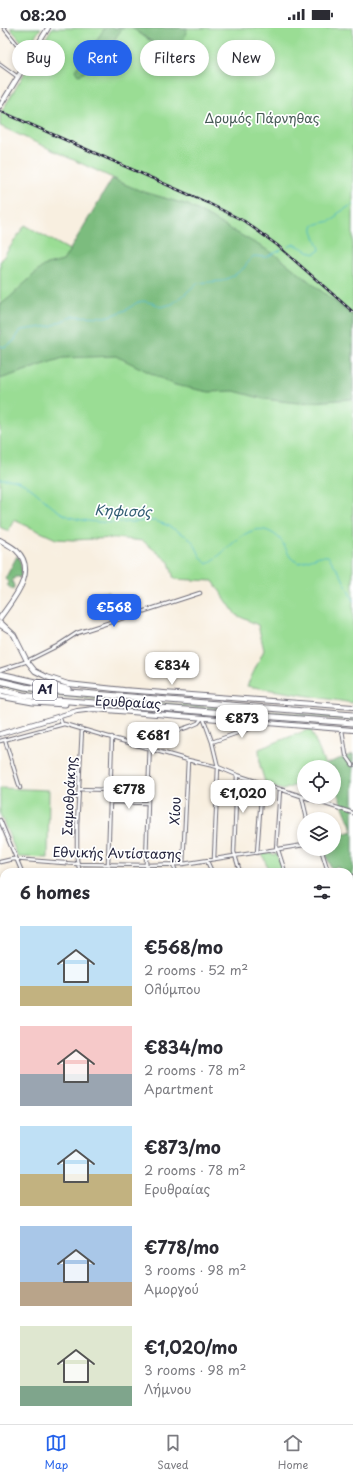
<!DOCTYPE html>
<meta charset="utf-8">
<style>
:root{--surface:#fff;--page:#f7f7f7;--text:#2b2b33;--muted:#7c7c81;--line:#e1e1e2;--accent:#2563eb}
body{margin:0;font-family:"Playpen Sans",sans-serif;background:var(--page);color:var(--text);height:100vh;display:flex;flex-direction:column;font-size:15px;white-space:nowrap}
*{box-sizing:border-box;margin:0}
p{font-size:13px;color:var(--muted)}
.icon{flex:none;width:22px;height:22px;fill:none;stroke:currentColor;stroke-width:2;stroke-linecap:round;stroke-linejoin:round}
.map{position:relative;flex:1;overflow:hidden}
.sheet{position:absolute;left:0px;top:840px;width:353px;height:556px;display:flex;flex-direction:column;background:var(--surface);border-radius:12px 12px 0 0;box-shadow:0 2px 6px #0003}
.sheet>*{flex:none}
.hud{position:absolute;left:12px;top:12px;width:329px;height:36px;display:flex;gap:8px}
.buttons{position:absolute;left:297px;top:732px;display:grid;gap:8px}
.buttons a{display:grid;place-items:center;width:44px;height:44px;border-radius:50%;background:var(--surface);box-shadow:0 2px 6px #0003;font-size:20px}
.price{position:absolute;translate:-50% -34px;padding:0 9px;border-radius:8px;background:#fff;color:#222;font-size:13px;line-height:26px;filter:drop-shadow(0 1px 2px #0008)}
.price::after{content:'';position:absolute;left:50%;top:24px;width:12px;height:9px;margin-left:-6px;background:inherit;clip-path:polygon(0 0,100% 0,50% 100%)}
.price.selected{background:var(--accent);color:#fff}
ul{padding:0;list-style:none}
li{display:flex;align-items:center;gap:12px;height:100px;padding:0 20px}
li span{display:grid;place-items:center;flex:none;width:112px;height:80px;border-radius:0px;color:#555}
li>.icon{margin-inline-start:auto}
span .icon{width:48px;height:48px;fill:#fffc;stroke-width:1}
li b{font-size:17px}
h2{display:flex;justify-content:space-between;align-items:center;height:48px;padding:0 20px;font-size:17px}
.tag{padding:0 14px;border-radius:18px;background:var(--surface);box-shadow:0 2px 6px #0003;font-size:14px;line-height:36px}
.tag.selected{background:var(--accent);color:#fff}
.status{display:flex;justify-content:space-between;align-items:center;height:28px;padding:0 20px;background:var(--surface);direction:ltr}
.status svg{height:11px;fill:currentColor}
.dock{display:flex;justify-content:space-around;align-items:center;height:56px;border-top:1px solid var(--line);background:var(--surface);font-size:11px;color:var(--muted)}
.dock a{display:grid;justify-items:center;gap:2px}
.dock .selected{color:var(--accent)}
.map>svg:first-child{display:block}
.green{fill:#9add94;stroke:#5e8068}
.forest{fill:#7bbc7e;stroke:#4e6f5c}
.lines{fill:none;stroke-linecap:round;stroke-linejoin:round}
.stream{stroke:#4db8ca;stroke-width:1}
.street-casing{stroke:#6d6a75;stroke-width:4.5}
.secondary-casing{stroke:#6d6a75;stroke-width:6}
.primary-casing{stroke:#6d6a75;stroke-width:6}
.highway-casing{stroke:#6d6a75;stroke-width:7}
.street{stroke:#fff;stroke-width:2.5}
.secondary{stroke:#fff;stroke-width:4}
.primary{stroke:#fff;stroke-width:4}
.highway{stroke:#fff;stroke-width:5}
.rail-casing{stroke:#22223b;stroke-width:2.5}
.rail{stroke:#fff;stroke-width:1;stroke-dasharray:3;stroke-linecap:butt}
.labels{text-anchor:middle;stroke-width:3.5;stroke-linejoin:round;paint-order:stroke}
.shield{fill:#fff;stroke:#646476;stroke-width:1}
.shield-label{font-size:12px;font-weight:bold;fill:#22223b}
.park-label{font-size:13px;fill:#465a56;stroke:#fff}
.street-label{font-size:13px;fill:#22223b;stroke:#fff}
.water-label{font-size:14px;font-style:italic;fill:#335e74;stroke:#fff}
</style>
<div class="status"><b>08:20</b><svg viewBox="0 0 49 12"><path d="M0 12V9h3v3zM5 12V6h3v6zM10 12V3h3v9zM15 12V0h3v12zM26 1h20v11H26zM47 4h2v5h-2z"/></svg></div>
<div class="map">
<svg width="353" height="1396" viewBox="0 0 353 1396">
<rect width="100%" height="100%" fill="#fff"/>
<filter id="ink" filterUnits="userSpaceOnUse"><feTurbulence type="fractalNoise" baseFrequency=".025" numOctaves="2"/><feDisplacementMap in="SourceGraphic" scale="8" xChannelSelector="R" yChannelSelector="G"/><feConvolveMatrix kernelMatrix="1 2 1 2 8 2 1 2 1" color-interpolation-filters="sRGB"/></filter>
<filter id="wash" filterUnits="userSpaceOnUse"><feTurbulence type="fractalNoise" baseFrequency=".012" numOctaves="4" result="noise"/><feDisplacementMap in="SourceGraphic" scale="16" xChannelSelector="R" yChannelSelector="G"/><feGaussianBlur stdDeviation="0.9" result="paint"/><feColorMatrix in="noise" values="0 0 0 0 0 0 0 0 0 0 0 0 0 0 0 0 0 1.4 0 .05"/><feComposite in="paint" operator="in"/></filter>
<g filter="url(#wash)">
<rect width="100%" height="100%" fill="#f8efe0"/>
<path class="green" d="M10 0H41L27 20Z
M52 0H353V675L247 658 264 622 258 597 236 587 213 553 174 551 169 534 143 513 114 510 74 512 56 511 14 492 8 503 0 499V234L25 197 80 228 117 152 0 98V86Z
M108 564V572H92V565Z
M0 657 24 662 56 667 353 690V692L42 667 0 658Z
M307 702H311L326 739H304V754L283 762 266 757 260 738 259 721Z
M0 760 49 762 48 830 18 829 0 786Z
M262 825H272L273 827 276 825 283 844H269Z"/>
<path class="forest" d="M105 0H124C118 5 116 9 113 15 108 27 99 35 89 41 85 44 83 46 78 47L75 42 80 35 91 29 90 21Z
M132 0H187C186 5 184 11 182 15 171 32 143 7 132 0Z
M112 151 141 163 188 177 276 227 353 288V371L298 375 264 371 234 363 209 364 175 357 116 328 63 330 0 351V277L9 270 43 238 63 233Z
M17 528C21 533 22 542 21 549H15L12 553 14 558 13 562 7 557 8 554 5 551Z
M353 726V1044L349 1043V889L352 877 349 876V844H340L338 839 331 841 324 821H334V797H336L338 807 353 803 334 757V739H327L325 736Z
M35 1392H241L245 1396H32Z"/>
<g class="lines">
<path class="stream" d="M288 219 294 216 314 226 320 222C318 212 312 207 313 198 322 193 327 196 336 190L337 186 353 176
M0 318 5 319 14 313 21 302 51 298 73 288 105 289 116 286 128 281 136 275 143 273 152 275 161 279 172 276 184 267 197 255 222 253 233 248 244 240 249 232 254 228 266 229 281 222
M0 451C34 449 41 478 70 489 87 495 113 495 131 494 138 494 147 492 155 493 161 495 167 497 172 500 179 504 190 509 194 516 200 525 198 528 207 536 229 525 251 483 280 511 285 517 287 525 291 530 293 532 297 534 299 535L320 528H328L341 547 353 573"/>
</g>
</g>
<g filter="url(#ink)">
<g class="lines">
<defs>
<path id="street" d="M4 0 29 31
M0 36 18 49
M0 642 25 634 57 618 77 605 200 565
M59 688 62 696
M342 702 346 727 353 737
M5 712 20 760
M0 713 64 696 188 732 218 739 237 747 304 769
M212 714 257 698 258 694
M139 717 149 713
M237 747 234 824 240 844
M79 761 110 762
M302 769 307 791
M304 769 353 785
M110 774 147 775
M0 792 22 844
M321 821 327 840
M276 822 280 761
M278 822 285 844
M257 825 262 755
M207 833 212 844
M0 834 13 831 77 836 146 837 183 836 304 817
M108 836 112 709
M173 836 176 844
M183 836 188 732
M80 844 77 832V798L82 701
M147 844 146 835 150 712 191 698 198 695 203 689 212 714 218 739 214 831
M349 853 353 848
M0 861 4 859
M0 871 4 878
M349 892 353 872
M0 900H4
M0 934 4 933
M0 981H4
M0 1024 2 1042
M349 1045H353
M0 1059 4 1058
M0 1119 4 1120
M349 1134 352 1123
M0 1186 4 1201
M0 1200 4 1217
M349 1230 353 1234
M0 1254 4 1251
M349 1254 353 1253
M349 1284 353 1276
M0 1322 4 1317
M349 1366 353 1362
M349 1367 353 1371
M257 1392 261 1396
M0 1396 4 1390
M293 1396 295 1392
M329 1396 331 1392"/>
<path id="secondary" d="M0 78 48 0
M0 512C5 515 11 518 16 522 39 543 13 571 0 590
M0 594 14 607 27 633 35 643 47 649 68 656 124 662 353 679
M0 597 8 602
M0 706 77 683 94 681 353 702
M0 1181 4 1180
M0 1186 4 1187
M349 1350 353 1351
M349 1359 353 1360"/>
<path id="primary" d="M0 1066 4 1067
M349 1122 353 1123"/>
<path id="highway" d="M0 646 68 661
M0 653 25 659 57 663 353 687
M0 662 23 667 56 672 353 695
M0 668 33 674 65 676"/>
</defs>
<use href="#street" class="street-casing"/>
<use href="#secondary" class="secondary-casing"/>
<use href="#primary" class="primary-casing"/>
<use href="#highway" class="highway-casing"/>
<use href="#street" class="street"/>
<use href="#secondary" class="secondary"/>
<use href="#primary" class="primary"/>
<use href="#highway" class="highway"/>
<defs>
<path id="rail" d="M0 83 208 175 244 193 277 217 353 284"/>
</defs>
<use href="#rail" class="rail-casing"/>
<use href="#rail" class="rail"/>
</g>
</g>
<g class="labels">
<rect class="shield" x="33" y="652" width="24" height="20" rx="3"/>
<g class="shield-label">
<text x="45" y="666">Α1</text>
</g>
<g class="park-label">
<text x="262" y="95">Δρυμός Πάρνηθας</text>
</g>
<g class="street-label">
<text transform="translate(128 674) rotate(3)" y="5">Ερυθραίας</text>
<text transform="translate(69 768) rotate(-87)" y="5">Σαμοθράκης</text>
<text transform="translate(175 783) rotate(-87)" y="5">Χίου</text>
<text transform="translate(117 825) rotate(1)" y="5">Εθνικής Αντίστασης</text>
</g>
<g class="water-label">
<text transform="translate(123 483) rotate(2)" y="5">Κηφισός</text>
</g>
</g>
</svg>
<div class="buttons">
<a><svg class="icon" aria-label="locate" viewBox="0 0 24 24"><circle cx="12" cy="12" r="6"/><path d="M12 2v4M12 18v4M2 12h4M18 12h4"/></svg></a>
<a><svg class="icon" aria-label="layers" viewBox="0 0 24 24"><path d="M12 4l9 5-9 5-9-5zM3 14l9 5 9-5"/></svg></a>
</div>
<b class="price selected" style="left:114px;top:600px">€568</b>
<b class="price" style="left:172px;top:658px">€834</b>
<b class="price" style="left:242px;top:711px">€873</b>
<b class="price" style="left:153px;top:728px">€681</b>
<b class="price" style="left:129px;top:782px">€778</b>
<b class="price" style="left:243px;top:786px">€1,020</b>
<div class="hud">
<a class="tag">Buy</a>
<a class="tag selected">Rent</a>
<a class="tag">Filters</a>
<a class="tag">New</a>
</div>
<section class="sheet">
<h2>6 homes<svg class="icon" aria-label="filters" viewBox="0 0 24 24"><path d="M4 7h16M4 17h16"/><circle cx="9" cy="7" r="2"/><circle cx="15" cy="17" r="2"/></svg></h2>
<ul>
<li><span style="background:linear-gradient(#bfe0f5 75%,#c2b280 0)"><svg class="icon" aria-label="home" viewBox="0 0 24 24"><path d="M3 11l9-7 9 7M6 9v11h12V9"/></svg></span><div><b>€568/mo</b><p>2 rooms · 52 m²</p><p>Ολύμπου</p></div></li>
<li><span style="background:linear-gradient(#f6c9c9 60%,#9aa5b1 0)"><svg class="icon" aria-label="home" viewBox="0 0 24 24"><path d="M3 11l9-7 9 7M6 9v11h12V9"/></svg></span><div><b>€834/mo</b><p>2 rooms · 78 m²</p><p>Apartment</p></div></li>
<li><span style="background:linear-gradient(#bfe0f5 60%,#c2b280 0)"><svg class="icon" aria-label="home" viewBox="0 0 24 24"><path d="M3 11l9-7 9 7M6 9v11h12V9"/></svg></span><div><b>€873/mo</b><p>2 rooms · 78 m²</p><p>Ερυθραίας</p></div></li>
<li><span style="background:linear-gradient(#a9c7e8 70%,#b9a48a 0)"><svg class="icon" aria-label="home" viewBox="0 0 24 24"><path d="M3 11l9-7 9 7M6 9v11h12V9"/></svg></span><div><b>€778/mo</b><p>3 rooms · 98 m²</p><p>Αμοργού</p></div></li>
<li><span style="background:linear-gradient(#dfe7d0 75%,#7fa58c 0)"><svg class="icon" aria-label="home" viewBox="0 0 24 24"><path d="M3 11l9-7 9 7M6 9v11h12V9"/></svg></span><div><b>€1,020/mo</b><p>3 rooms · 98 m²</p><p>Λήμνου</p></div></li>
</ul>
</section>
</div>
<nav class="dock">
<a class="selected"><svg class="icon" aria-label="map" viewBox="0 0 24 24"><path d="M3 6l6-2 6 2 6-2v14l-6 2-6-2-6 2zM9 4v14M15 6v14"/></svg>Map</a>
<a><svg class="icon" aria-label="saved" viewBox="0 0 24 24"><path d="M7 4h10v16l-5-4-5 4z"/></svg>Saved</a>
<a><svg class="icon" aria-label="home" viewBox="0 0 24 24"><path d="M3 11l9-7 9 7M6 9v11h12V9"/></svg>Home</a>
</nav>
